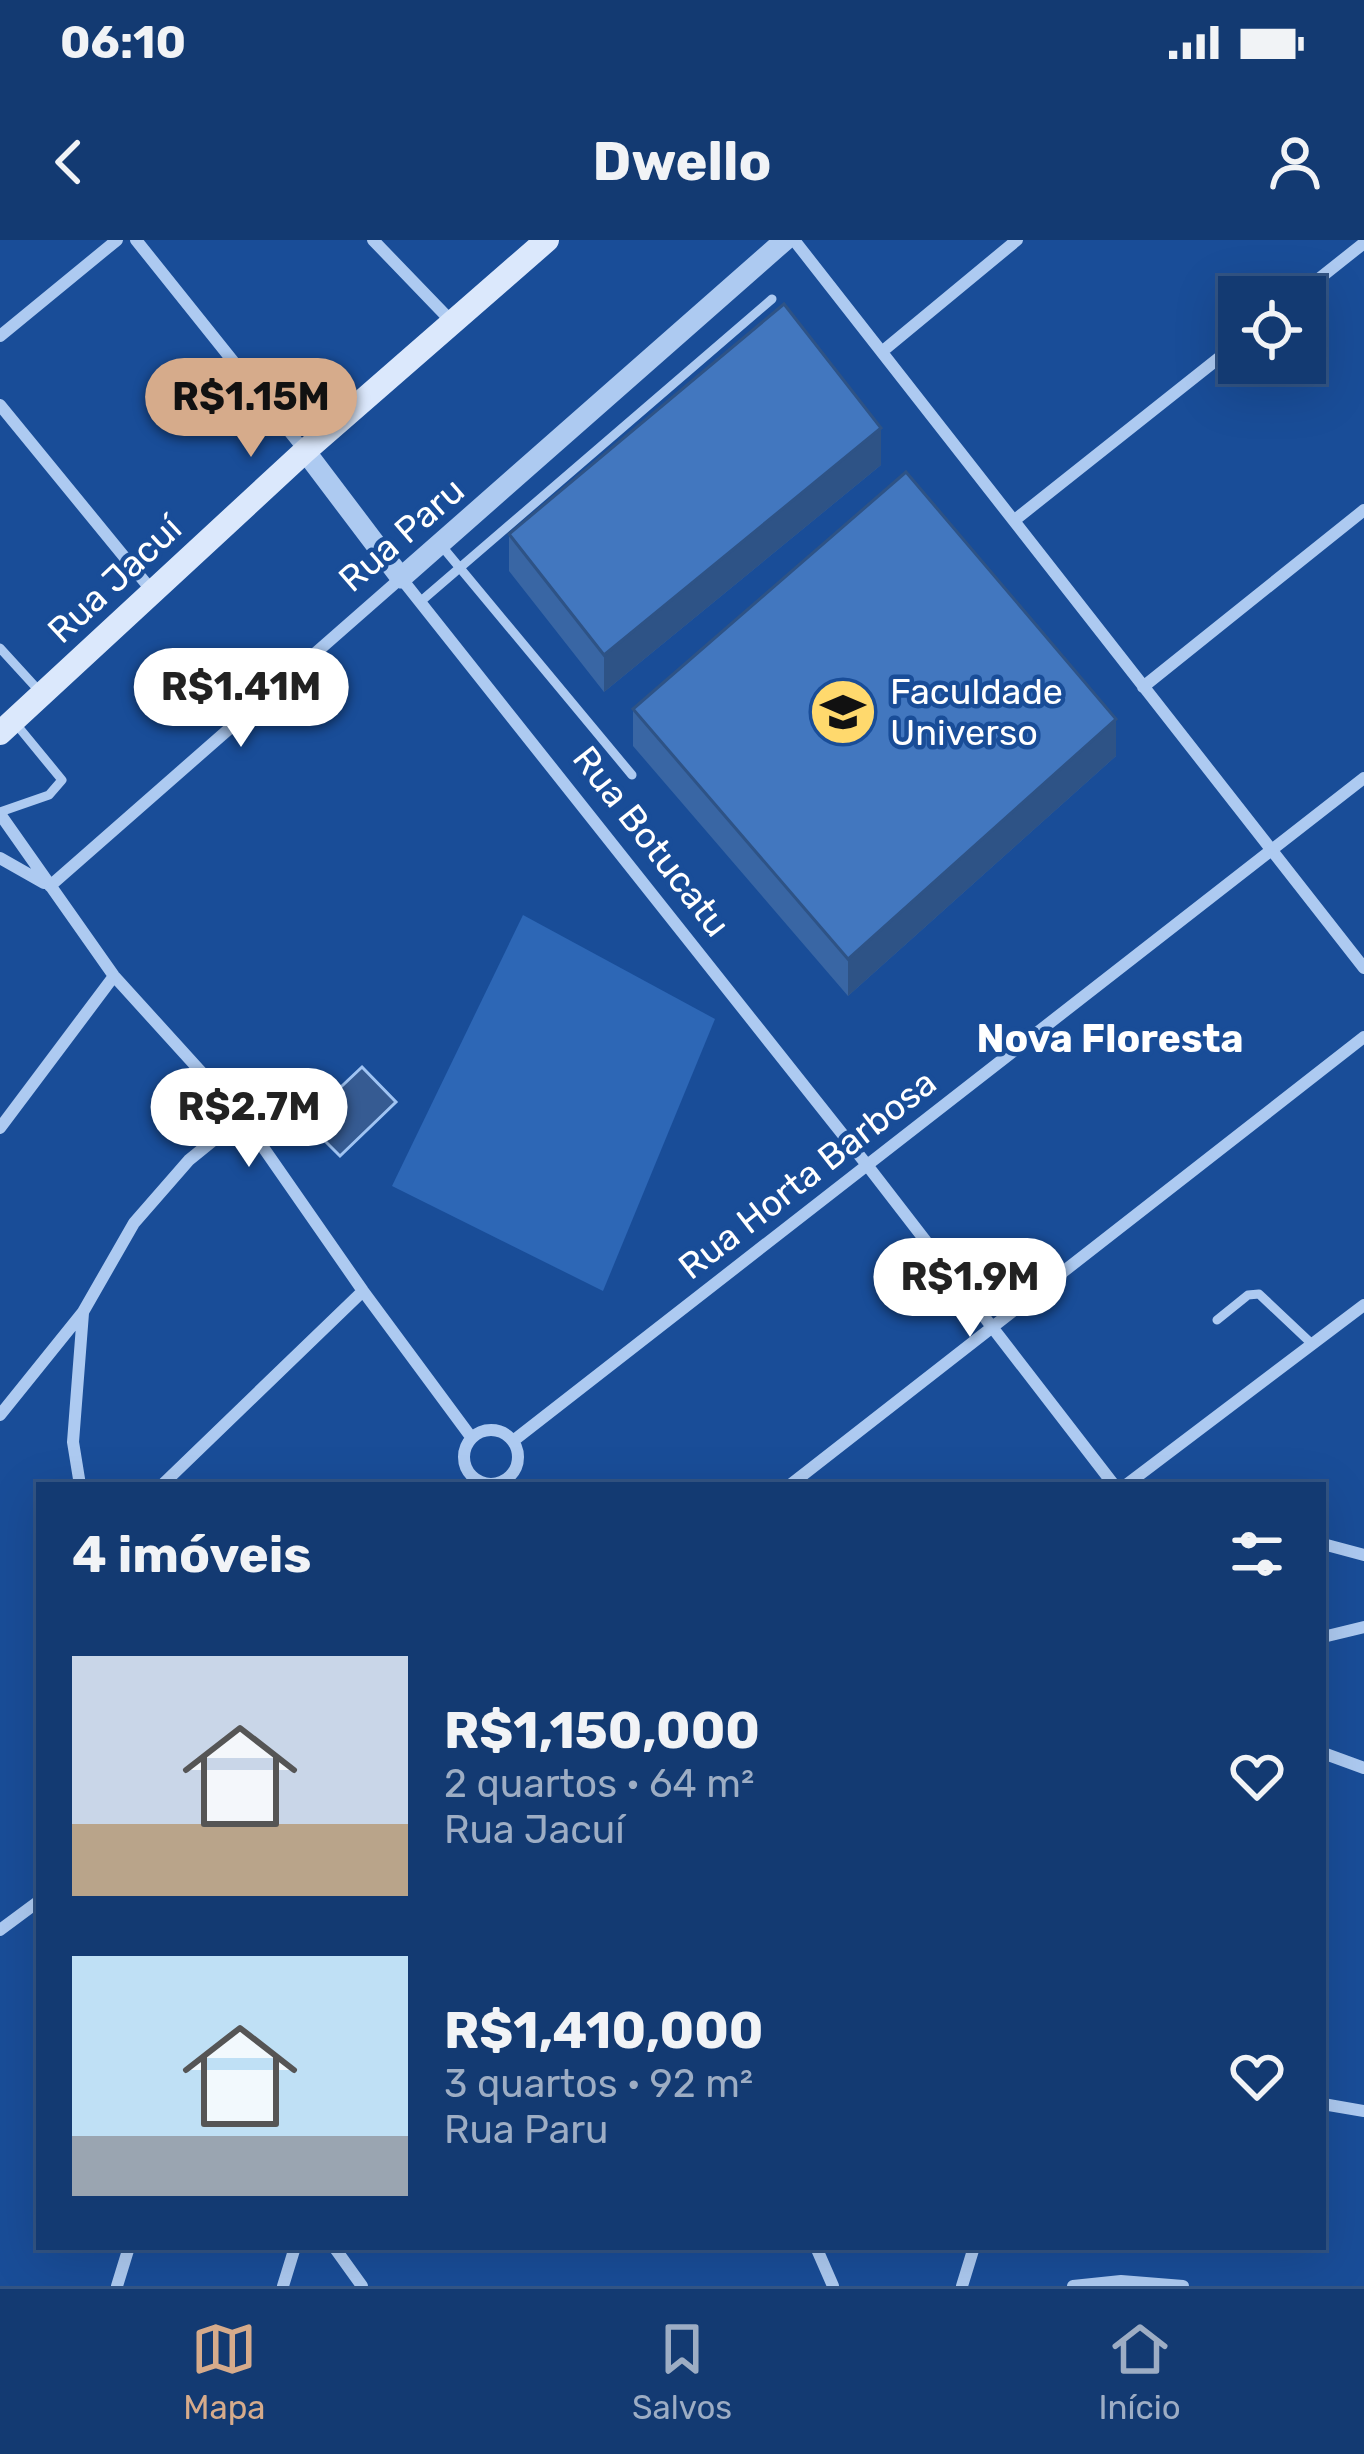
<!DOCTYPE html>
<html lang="pt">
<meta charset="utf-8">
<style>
:root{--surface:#133a72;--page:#20457a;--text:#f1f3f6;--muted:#9dadc4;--line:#325484;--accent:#d6ab8b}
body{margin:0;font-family:Rubik,sans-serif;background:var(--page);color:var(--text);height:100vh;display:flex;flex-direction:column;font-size:45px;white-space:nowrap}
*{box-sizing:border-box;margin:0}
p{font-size:39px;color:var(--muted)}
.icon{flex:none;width:66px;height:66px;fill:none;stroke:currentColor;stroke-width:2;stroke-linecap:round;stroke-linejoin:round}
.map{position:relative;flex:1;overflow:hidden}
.details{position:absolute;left:36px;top:1242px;width:1290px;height:768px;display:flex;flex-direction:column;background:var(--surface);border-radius:0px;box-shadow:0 12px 48px #0002,0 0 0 3px var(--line)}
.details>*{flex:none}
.fabs{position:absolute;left:1218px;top:36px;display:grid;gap:24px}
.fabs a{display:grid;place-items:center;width:108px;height:108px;border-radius:0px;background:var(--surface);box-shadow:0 12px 48px #0002,0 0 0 3px var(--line);font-size:60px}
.price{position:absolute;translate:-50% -102px;padding:0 27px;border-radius:42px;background:#fff;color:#222;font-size:39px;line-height:78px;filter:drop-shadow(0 3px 6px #0008)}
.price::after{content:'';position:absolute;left:50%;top:72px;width:36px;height:27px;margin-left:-18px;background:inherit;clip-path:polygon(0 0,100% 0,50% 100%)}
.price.active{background:var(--accent);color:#111}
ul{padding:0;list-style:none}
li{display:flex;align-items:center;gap:36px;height:300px;padding:0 36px}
li span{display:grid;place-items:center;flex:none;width:336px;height:240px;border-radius:0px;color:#555}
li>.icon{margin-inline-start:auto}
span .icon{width:144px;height:144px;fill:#fffc;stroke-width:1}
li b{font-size:51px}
h2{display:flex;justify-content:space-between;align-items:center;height:144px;padding:0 36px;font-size:51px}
.status{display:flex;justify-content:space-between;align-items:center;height:84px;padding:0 60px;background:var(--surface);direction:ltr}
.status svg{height:33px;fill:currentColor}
header{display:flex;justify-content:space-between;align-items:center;height:156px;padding:0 36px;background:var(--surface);font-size:54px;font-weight:700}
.dock{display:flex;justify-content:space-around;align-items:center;height:168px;border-top:3px solid var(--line);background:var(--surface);font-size:33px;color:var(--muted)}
.dock a{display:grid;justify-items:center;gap:6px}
.dock .active{color:var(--accent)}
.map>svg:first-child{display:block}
.green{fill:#2d67b6}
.water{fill:#365b92;stroke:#a0c4f3;stroke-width:3}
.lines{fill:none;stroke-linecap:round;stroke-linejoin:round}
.service{stroke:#adcaf1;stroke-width:9}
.minor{stroke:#adcaf1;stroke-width:12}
.tertiary{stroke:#adcaf1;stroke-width:21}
.secondary{stroke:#dbe8fc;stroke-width:24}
.wall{fill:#3966a4}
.shaded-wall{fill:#2e5386}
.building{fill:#4277bf;stroke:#2e5386;stroke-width:3}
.labels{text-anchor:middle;stroke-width:9;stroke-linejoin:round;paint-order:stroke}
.street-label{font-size:36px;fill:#fff;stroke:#194d98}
.poi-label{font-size:36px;fill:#fff;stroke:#194d98;text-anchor:start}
.neighbourhood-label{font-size:39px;font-weight:bold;fill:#fff;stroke:#194d98}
</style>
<div class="status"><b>06:10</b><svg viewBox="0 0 49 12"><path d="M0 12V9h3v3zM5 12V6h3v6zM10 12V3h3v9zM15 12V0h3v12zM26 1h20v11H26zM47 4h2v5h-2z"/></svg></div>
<header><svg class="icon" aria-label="back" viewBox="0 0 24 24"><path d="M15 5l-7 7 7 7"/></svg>Dwello<svg class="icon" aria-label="person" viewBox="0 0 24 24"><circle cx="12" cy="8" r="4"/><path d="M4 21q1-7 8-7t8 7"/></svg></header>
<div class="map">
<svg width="1364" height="2046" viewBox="0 0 1364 2046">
<rect width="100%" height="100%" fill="#194d98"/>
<path class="green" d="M523 675 715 779 603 1051 392 946Z"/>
<path class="water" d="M362 827 396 862 340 916 305 881Z"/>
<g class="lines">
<path class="service" d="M440 304 632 535
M420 362 772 59
M0 408 42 454
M0 572 49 555 62 540 16 484
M1217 1080 1248 1055 1259 1054 1312 1104"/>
<path class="minor" d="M136 0 305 211
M373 0 453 83
M794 0 1364 728
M1296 57 1364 3
M0 96 117 0
M884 110 1017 0
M0 165 153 352
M1016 279 1239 102
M1143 447 1364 270
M0 574 114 736 242 877 363 1051 471 1197
M0 618 44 643
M50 646 401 338 867 925 1114 1245
M0 888 114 736
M0 1175 83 1072 134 983 189 920 242 877
M464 1217a27 27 0 1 1 54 0a27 27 0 1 1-54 0Z
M513 1201 1364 538
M80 1245 73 1202 83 1073
M162 1245 363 1051
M790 1245 1364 797
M1126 1245 1364 1065
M1323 1304 1364 1315
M1323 1397 1364 1387
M1323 1513 1364 1528
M0 1690 39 1661
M1323 1864 1364 1871
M334 2007 362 2046
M816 2007 833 2046
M117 2046 129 2007
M283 2046 295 2007
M962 2046 974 2007
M1073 2046 1121 2041 1183 2046"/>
<path class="tertiary" d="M305 211 401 338 785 0"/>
<path class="secondary" d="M0 493 305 211 547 0"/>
</g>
<path class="wall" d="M881 225 604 452 509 331V294Z
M633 469 1116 516 848 756 633 506Z"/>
<path class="shaded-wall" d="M881 188V225L604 452V415Z
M1116 479V516L848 756V719Z"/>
<path class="building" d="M784 64 881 188 604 415 509 294Z
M906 232 1116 479 848 719 633 469Z"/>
<defs>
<symbol id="university-disc" viewBox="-11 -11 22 22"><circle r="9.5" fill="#ffd96d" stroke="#194d98"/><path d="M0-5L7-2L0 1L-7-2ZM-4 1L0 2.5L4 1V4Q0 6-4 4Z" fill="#111"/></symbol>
</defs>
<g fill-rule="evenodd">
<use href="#university-disc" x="805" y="434" width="76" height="76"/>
</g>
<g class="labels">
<g class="street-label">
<text transform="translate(401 294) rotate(-41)" y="13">Rua Paru</text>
<text transform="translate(114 339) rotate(-43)" y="13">Rua Jacuí</text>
<text transform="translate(652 601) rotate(52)" y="13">Rua Botucatu</text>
<text transform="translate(807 934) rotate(-38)" y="13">Rua Horta Barbosa</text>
</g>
<g class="poi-label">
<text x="890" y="464">Faculdade<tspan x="890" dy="41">Universo</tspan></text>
</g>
<g class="neighbourhood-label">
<text x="1110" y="812">Nova Floresta</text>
</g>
</g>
</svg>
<div class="fabs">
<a><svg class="icon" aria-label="locate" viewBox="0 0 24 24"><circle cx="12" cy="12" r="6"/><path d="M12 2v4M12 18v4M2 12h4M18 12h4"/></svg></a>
</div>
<b class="price active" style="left:251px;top:220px">R$1.15M</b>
<b class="price" style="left:241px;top:510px">R$1.41M</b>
<b class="price" style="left:249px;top:930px">R$2.7M</b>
<b class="price" style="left:970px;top:1100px">R$1.9M</b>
<section class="details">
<h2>4 imóveis<svg class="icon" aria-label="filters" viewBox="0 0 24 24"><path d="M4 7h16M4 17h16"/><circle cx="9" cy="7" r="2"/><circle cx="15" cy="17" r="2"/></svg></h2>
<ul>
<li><span style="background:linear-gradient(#c9d6e8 70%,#b9a48a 0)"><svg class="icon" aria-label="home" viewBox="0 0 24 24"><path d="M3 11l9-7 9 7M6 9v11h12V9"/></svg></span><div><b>R$1,150,000</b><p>2 quartos · 64 m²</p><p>Rua Jacuí</p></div><svg class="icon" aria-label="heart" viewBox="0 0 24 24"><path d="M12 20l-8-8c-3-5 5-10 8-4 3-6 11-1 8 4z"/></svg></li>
<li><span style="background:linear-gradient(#bfe0f5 75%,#9aa5b1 0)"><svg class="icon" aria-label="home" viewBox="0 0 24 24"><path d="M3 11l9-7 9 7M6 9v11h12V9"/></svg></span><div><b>R$1,410,000</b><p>3 quartos · 92 m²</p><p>Rua Paru</p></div><svg class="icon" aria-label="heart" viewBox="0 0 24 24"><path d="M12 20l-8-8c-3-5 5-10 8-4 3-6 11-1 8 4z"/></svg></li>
</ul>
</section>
</div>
<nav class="dock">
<a class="active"><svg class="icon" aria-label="map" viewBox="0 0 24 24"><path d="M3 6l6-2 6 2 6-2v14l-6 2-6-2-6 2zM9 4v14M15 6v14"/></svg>Mapa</a>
<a><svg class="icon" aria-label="saved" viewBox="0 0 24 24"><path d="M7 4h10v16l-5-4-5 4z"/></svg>Salvos</a>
<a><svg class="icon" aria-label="home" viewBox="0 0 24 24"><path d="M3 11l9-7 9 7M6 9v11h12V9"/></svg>Início</a>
</nav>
